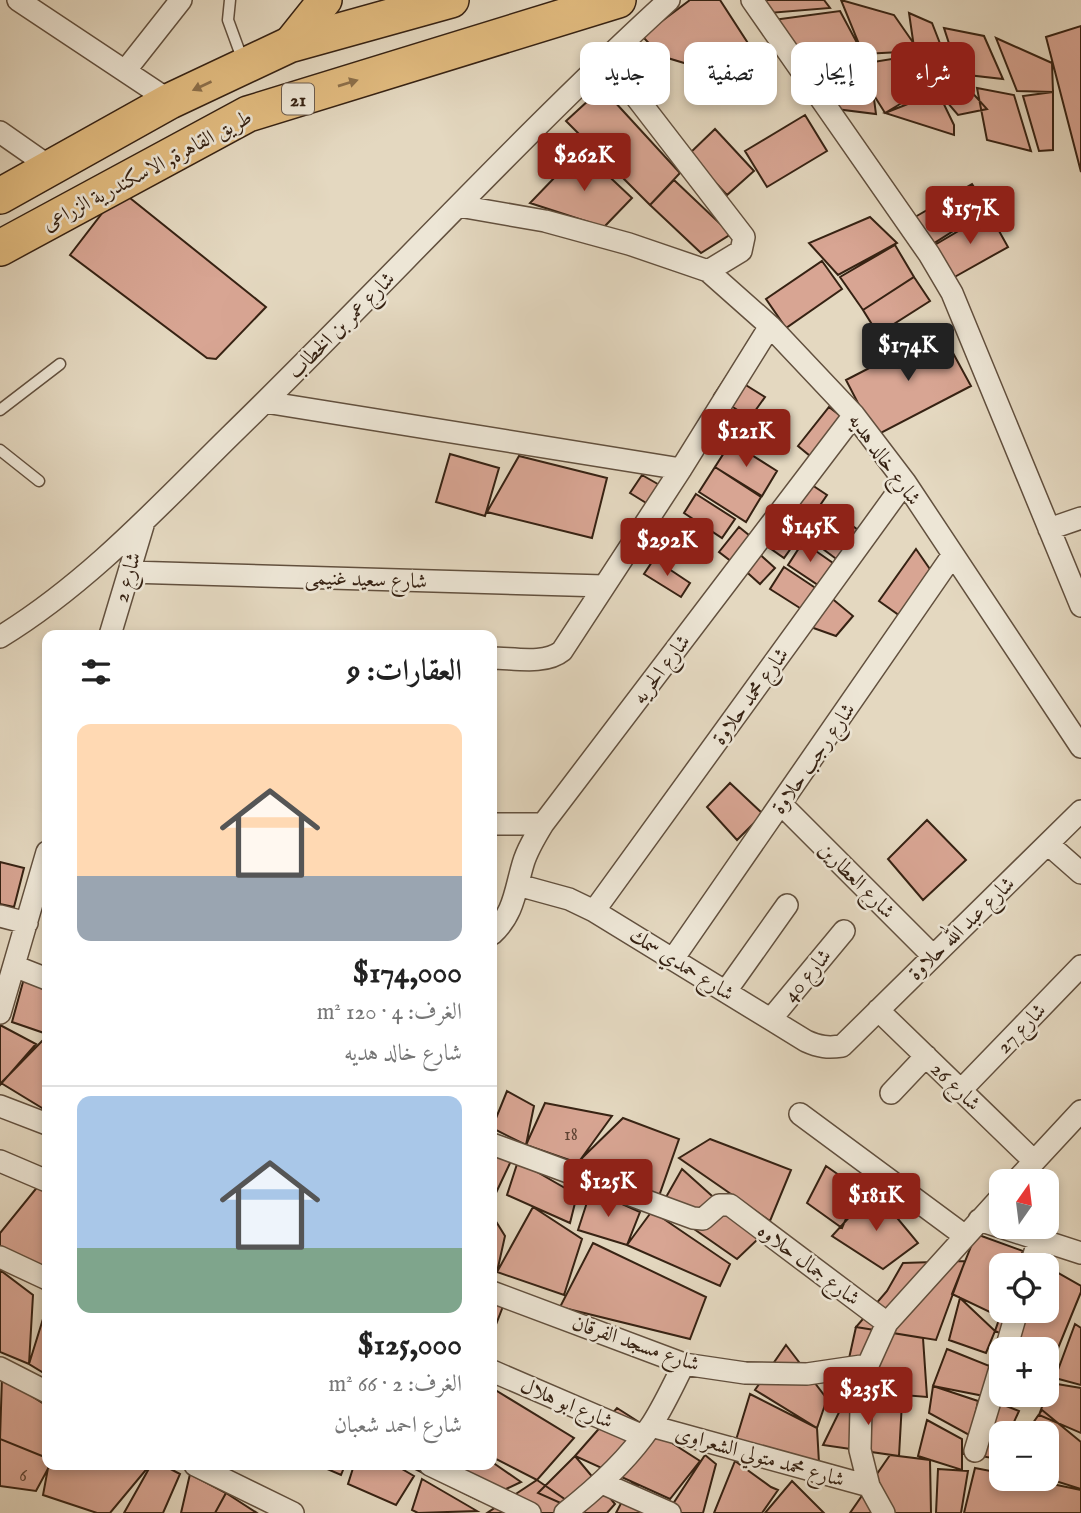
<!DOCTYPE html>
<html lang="ar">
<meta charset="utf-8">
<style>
:root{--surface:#fff;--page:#f2f2f2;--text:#222;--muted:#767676;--line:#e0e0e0;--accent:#8f2418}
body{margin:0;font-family:"IM FELL English",Amiri,serif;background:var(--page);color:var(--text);direction:rtl;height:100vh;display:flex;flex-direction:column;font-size:26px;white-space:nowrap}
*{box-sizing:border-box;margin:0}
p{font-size:23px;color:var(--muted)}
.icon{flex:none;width:38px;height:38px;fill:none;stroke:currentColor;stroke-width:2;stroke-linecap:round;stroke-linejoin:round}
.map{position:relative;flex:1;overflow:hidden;direction:ltr}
.drawer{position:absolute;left:42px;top:630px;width:455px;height:840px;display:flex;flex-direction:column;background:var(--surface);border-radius:14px;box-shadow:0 4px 10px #0003;direction:rtl}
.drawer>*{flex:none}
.hud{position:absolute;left:518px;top:42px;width:457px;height:63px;direction:rtl;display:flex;gap:14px}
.needle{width:46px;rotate:14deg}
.controls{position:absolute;left:989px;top:1169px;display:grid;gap:14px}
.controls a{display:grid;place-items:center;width:70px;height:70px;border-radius:14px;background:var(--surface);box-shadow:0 4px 10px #0003;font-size:35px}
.price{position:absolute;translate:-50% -60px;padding:0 16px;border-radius:7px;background:var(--accent);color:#fff;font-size:23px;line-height:46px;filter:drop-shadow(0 2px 4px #0008)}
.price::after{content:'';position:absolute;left:50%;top:42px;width:21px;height:16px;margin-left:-10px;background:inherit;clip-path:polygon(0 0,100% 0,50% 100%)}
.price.current{background:#222;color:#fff}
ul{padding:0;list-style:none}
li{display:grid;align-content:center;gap:14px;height:371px;padding:0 35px}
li+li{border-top:2px solid var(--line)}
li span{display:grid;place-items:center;height:217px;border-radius:14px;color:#555}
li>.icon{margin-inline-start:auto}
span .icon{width:126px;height:126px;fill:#fffc;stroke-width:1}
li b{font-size:30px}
h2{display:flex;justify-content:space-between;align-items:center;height:84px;padding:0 35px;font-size:30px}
.tag{padding:0 24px;border-radius:14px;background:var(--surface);box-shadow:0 4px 10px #0003;font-size:24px;line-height:63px}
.tag.current{background:var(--accent);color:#fff}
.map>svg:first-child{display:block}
.building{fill:#d8a593;stroke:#362213;stroke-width:2}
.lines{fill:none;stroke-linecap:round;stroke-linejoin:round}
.service-casing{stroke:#62503e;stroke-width:13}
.minor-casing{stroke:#62503e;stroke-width:24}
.primary-casing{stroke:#362213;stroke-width:36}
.trunk-casing{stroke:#362213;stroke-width:38}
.service{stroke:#ede6d6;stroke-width:10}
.minor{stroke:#ede6d6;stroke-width:21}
.primary{stroke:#e2bc80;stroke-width:33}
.trunk{stroke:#e2bc80;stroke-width:35}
.oneway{fill:#8c6f4a}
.labels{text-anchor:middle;stroke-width:5;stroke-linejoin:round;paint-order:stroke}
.number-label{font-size:18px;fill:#5e4333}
.shield{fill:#ede6d6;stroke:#6d5d4e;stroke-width:2}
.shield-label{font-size:19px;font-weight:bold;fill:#362213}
.street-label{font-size:21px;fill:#362213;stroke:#ede6d6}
</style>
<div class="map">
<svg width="1081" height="1513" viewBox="0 0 1081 1513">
<rect width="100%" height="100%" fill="#e4d8c0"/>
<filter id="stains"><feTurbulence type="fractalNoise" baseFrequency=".00286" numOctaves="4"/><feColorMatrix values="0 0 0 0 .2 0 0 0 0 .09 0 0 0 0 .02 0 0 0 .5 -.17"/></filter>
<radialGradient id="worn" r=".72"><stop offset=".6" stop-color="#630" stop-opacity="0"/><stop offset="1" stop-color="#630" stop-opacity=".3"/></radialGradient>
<path class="building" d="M690 0H720L766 71 737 79 661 56 642 36Z
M762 0H824L830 8 769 13Z
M841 0 894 15 919 51 863 54Z
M840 11 863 54 817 80 773 20Z
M909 13 932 23 948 64 916 61Z
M1081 26V172L1046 37Z
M944 28 984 36 1003 79 959 74Z
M996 38 1052 63 1053 92 1017 91Z
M910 56 932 85 885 113 855 65Z
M852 61 874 99 876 114 836 109 817 80Z
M951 69 987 109 958 115 923 74Z
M602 88 680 173 650 205 566 121Z
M977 88 1014 95 1031 151 987 140Z
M938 92 954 125V135L885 113Z
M1053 92V150L1039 151 1023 96Z
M805 115 827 151 767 187 745 151Z
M715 129 754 171 727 195 689 154Z
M581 150 632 198 604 227 530 203Z
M674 180 731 234 701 253 650 205Z
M972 184 988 209 931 245 915 217Z
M120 190 266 307 216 359 207 358 70 255Z
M989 213 1008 247 951 279 933 246Z
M870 217 897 243 838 275 809 243Z
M895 245 914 277 863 310 840 277Z
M822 261 842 289 786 328 766 299Z
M914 277 930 301 878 334 863 310Z
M941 331 971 386 875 436 846 380Z
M728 374 765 397 750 418 714 395Z
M829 407 847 421 815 460 798 446Z
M731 442 777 471 762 496 715 467Z
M450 454 499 468 485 516 436 502Z
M519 456 607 478 592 538 487 512Z
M715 467 761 497 746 522 699 492Z
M642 475 663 487 651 506 630 493Z
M809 483 827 495 806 526 788 514Z
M696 494 735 519 722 538 684 513Z
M784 514 799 537 784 558 764 544Z
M842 518 862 533 839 561 819 546Z
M739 527 755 540 736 565 719 552Z
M803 542 833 563 818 585 788 565Z
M916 549 934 575 903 618 879 601Z
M756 551 775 568 760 584 741 567Z
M654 559 690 583 681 597 644 574Z
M784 567 817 589 803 610 770 589Z
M829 596 853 616 836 636 805 625Z
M730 783 763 814 737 840 707 807Z
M927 820 966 860 923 900 888 859Z
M0 862 24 868 14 907 0 904Z
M26 971 47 985V1034L12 1022Z
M0 1025 36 1044 0 1085Z
M47 1036V1111L1 1083Z
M507 1091 534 1106 526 1145 492 1128Z
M545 1103 612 1116 578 1163 526 1145Z
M623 1118 679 1139 659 1196 581 1159Z
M710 1139 791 1170 770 1221 679 1158Z
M492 1154 511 1161 495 1195 492 1194Z
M518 1161 577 1195 570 1223 507 1195Z
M826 1166 859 1189 842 1228 807 1203Z
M682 1169 759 1238 737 1259 661 1206Z
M43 1180 47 1182V1268L0 1246V1233Z
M591 1190 640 1212 627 1245 578 1230Z
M874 1190 918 1243 883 1269 832 1236Z
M533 1207 582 1239 564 1295 497 1272Z
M652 1211 730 1264 720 1286 627 1245Z
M492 1215 505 1236 497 1272 492 1270Z
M976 1234 1023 1251 1017 1265H1001V1303L996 1315 952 1294Z
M593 1243 706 1297 690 1339 560 1307Z
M965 1261 936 1340 856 1327 887 1291 903 1263Z
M1046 1266 1081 1286V1292L1054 1358 1046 1354V1349H1035L995 1331 1002 1311H1046Z
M0 1270 33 1295 29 1364 0 1352Z
M492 1281 510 1288 492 1335Z
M960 1298 995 1331 986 1353 949 1340Z
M47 1306V1375L29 1364Z
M1075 1324 1081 1328V1385L1055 1378Z
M856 1327 923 1338 927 1397 842 1390Z
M999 1341 1001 1395H1029L1025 1401 984 1396Z
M786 1345 827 1399 817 1428 755 1390Z
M947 1349 992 1367 984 1396 933 1386Z
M2 1377 47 1406V1458L0 1439Z
M1051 1383 1081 1388V1433L1039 1415Z
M933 1386 978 1401 971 1436 929 1413Z
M492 1388 574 1438 537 1480 492 1457Z
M750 1394 817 1428 819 1463 736 1440Z
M846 1398 902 1402 899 1456 823 1445Z
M991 1400 1019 1411 1009 1433H1001V1453L998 1459 963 1453Z
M617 1408 700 1461 670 1499 575 1456Z
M1042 1410 1081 1442V1489L1046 1478V1433H1026Z
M927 1420 962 1439V1470L918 1456Z
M0 1439 47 1458V1465H50L36 1491 0 1486Z
M705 1455 716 1464 703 1513H667Z
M890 1455 930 1460 931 1513H850Z
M575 1456 615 1504 607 1513H583L538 1493Z
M735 1461 771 1487 778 1490 762 1513H714Z
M492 1462 521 1482 480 1501 407 1465H492Z
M52 1465H150L110 1513H97L43 1495 48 1468Z
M151 1465H163L180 1474 163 1513H124Z
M318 1465H345L341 1475Z
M354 1465H395L414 1476 396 1505 348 1484Z
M975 1468 1001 1473V1479H1028L1081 1490V1513H964Z
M938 1469 968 1471 961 1513H936Z
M190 1474 226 1493 215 1513H181Z
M422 1479 477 1511 418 1513 412 1510Z
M537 1480 585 1513H487Z
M792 1481 824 1513H765Z
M632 1482 664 1510 662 1513H616Z
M226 1493 257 1513H215Z"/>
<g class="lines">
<defs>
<path id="service" d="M230 0 228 20 243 61
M0 410 60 364
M0 450 39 481"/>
<path id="minor" d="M18 0 170 101
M752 0 929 254 952 293 1081 606
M606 58 744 237 741 251 708 271
M125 71 181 0
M0 132 50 167
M459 206 545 221 629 244 708 271 770 326 854 415 905 482 1081 747
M265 402 681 469
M1049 529 1081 518
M129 572 604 586
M110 635 144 522
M0 637C87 584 158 507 230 436 378 292 517 139 669 0
M492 658C513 658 545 665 562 651L681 469 770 326
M781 804 933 956
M492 824H543
M1048 844 1081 873
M518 885 569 899 594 911 806 1041C819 1047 828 1048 842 1046L1081 811
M594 911 905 482
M0 916 27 923
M492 934C514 914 515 891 523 864 527 850 535 837 543 824L854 415
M673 959 952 556
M14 966 47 979
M726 991 787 905
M878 1010 1034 1161
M0 1013 47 852
M771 1019 844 931
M961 1090 1081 966
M891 1093 926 1056
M0 1106 47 1124
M800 1114 965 1236
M492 1144 693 1218 703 1219 719 1205H730L887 1323
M0 1161 47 1181
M1016 1181 1081 1111
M979 1220 1081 1253
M0 1257 47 1279
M1031 1265 1039 1238
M492 1292 684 1364 745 1373 807 1374 868 1365
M1006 1349 1017 1311
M0 1368 47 1392
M492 1371 643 1436
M651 1426 869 1486
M975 1451 1001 1365
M195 1465 293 1513
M430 1465 530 1513
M602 1483 670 1513
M565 1513C597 1488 627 1461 650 1427 663 1408 673 1385 684 1364
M884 1513 869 1486 860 1450 861 1408 868 1365 887 1323 1001 1197"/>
<path id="primary" d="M289 45 325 0"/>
<path id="trunk" d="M0 196 170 101 289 45 451 0
M0 248 248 114 618 0"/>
</defs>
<use href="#service" class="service-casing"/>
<use href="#minor" class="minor-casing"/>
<use href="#primary" class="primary-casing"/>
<use href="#trunk" class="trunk-casing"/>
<use href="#service" class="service"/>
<use href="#minor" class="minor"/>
<use href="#primary" class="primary"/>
<use href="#trunk" class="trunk"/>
</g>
<defs><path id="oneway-solid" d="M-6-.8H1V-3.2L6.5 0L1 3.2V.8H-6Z" transform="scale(1.75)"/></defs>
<g class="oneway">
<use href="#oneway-solid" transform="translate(348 83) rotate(-17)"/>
<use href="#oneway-solid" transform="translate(202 86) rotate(155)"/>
</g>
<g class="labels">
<g class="number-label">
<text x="571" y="1140">18</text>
<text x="23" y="1481">6</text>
</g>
<rect class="shield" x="282" y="83.5" width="32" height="31" rx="5"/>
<g class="shield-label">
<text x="298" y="106">21</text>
</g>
<g class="street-label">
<text transform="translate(147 170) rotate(-28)" y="7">طريق القاهرة, الاسكندرية الزراعى</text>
<text transform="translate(341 325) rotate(-45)" y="7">شارع عمر بن الخطاب</text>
<text transform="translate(885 459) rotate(54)" y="7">شارع خالد هديه</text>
<text transform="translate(127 577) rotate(-74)" y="7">شارع 2</text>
<text transform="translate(366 579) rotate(2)" y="7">شارع سعيد غنيمى</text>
<text transform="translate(661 669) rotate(-53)" y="7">شارع الحريه</text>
<text transform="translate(750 696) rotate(-54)" y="7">شارع محمد حلاوة</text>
<text transform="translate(813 758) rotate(-55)" y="7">شارع رجب حلاوة</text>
<text transform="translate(857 880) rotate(45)" y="7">شارع العطارين</text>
<text transform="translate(961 928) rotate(-44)" y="7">شارع عبد الله حلاوة</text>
<text transform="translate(682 964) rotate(32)" y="7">شارع حمدي سمك</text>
<text transform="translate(807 975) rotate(-50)" y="7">شارع 40</text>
<text transform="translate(1021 1028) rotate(-46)" y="7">شارع 27</text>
<text transform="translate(956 1086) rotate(44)" y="7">شارع 26</text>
<text transform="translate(809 1264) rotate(37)" y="7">شارع جمال حلاوه</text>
<text transform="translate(636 1343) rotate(19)" y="7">شارع مسجد الفرقان</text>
<text transform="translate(567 1403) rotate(23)" y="7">شارع ابو هلال</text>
<text transform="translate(760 1456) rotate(16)" y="7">شارع محمد متولي الشعراوى</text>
</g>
</g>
<rect width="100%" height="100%" filter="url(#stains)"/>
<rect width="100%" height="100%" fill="url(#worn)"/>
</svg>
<div class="controls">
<a><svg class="needle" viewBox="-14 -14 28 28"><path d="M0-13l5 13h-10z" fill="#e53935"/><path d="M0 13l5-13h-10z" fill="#767676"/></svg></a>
<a><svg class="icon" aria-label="locate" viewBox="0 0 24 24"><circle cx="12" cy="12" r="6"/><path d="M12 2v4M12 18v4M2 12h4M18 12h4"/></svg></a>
<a>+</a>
<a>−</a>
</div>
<b class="price" style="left:584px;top:193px">$262K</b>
<b class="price" style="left:970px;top:246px">$157K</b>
<b class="price current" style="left:908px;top:383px">$174K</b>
<b class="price" style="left:746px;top:469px">$121K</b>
<b class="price" style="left:810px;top:564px">$145K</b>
<b class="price" style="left:667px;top:578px">$292K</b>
<b class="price" style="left:608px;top:1219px">$125K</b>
<b class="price" style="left:876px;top:1233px">$181K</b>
<b class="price" style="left:868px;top:1427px">$235K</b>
<div class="hud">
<a class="tag current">شراء</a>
<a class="tag">إيجار</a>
<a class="tag">تصفية</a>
<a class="tag">جديد</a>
</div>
<section class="drawer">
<h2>العقارات: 9<svg class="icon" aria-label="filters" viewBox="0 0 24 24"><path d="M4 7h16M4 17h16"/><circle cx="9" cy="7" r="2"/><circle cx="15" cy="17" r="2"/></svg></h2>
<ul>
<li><span style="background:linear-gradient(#ffd9b3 70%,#9aa5b1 0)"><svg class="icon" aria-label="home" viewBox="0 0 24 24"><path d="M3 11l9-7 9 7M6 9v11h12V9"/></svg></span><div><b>$174,000</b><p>الغرف: 4 · 120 m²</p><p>شارع خالد هديه</p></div></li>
<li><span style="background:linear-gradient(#a9c7e8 70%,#7fa58c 0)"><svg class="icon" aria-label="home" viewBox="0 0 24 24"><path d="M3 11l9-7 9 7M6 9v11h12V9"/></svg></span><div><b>$125,000</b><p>الغرف: 2 · 66 m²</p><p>شارع احمد شعبان</p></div></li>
</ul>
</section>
</div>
